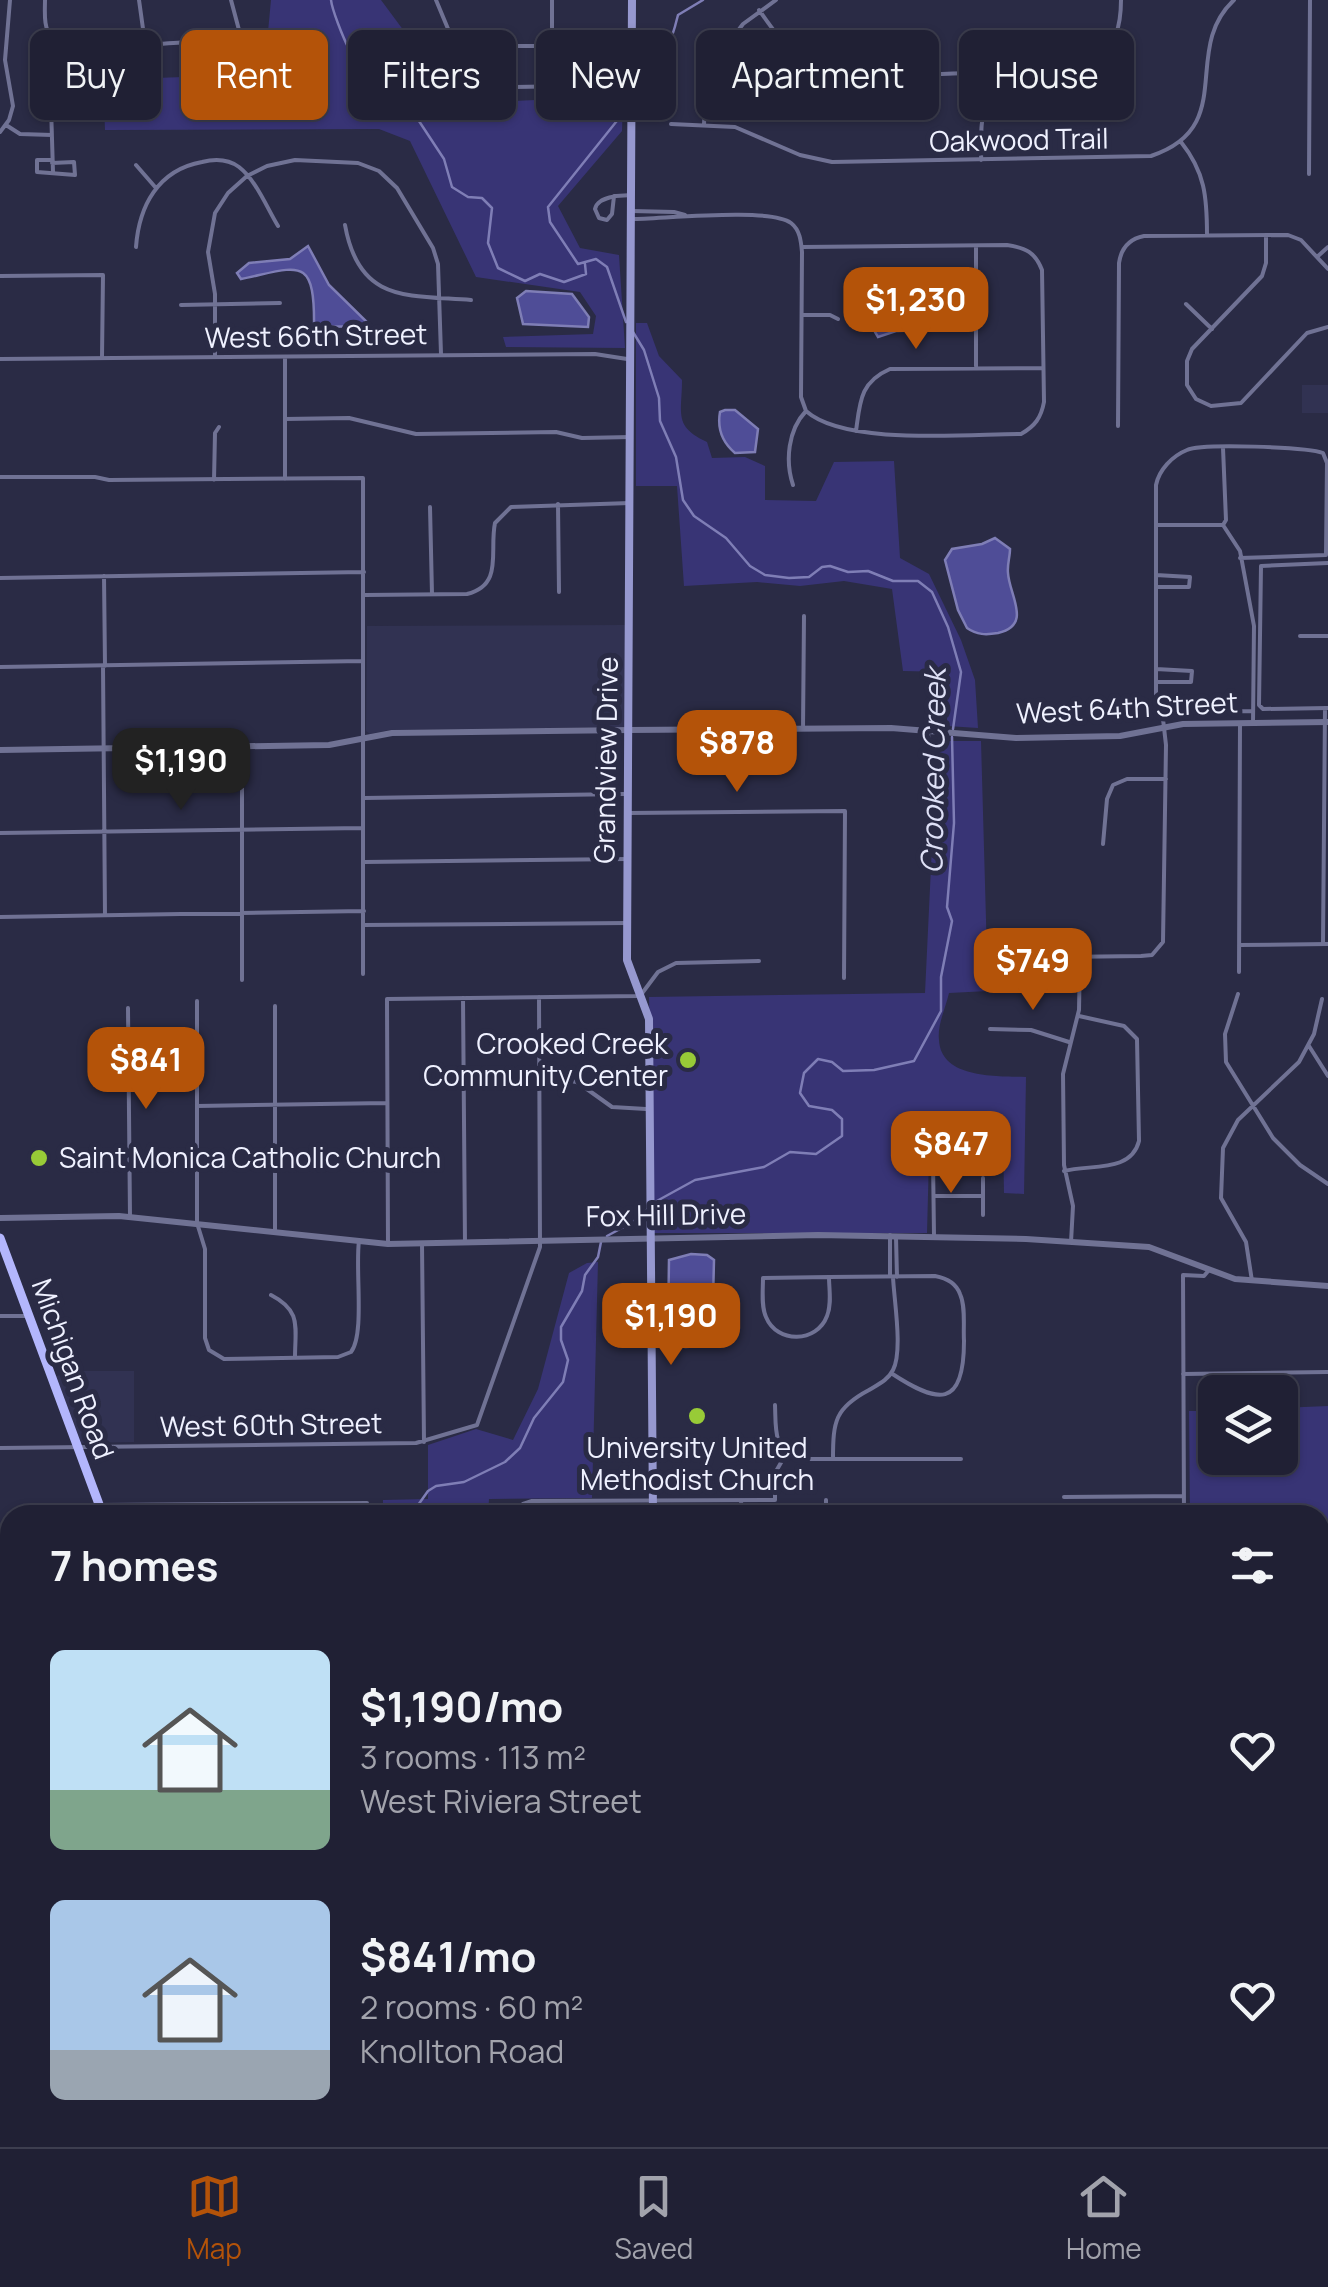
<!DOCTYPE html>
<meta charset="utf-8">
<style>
:root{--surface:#202034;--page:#28283c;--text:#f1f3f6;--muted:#a2a3ac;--line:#3d3e4f;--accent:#b45309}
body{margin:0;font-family:Manrope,sans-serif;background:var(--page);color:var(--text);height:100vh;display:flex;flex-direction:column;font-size:38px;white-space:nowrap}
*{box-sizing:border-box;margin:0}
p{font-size:32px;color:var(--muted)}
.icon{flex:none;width:55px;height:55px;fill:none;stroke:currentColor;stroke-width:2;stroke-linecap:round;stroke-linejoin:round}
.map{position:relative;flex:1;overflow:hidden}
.panel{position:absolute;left:0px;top:1505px;width:1330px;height:642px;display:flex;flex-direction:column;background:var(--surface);border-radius:30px 30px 0 0;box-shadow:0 2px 8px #0004,0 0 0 2px var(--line)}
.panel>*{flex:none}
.top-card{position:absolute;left:30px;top:30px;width:1270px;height:90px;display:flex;gap:20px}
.controls{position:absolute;left:1198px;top:1375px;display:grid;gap:20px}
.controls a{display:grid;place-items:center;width:100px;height:100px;border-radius:15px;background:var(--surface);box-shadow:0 2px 8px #0004,0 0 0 2px var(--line);font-size:50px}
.price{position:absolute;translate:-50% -85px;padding:0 22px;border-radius:20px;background:var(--accent);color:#fff;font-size:32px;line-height:65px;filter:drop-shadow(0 2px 5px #0008)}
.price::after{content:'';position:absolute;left:50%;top:60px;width:30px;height:22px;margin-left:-15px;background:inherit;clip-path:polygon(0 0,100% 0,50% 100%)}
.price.current{background:#222;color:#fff}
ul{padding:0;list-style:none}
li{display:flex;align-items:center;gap:30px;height:250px;padding:0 50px}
li span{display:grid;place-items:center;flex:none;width:280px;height:200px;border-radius:15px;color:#555}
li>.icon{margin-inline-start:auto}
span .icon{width:120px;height:120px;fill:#fffc;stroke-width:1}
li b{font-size:42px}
h2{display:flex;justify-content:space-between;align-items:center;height:120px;padding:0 50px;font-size:42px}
.pill{padding:0 35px;border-radius:15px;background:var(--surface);box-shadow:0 2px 8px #0004,0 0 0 2px var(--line);font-size:35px;line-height:90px}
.pill.current{background:var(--accent);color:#fff}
.dock{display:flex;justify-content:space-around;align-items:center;height:140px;border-top:2px solid var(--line);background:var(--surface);font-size:28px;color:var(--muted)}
.dock a{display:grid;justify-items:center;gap:5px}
.dock .current{color:var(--accent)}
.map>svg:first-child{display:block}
.built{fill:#313252}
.green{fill:#383475}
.water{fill:#4f4d97;stroke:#7f7eb6;stroke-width:2.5}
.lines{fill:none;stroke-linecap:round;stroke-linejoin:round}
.stream{stroke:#7f7eb6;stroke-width:2.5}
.minor{stroke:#707294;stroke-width:4}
.tertiary{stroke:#707294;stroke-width:6}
.secondary{stroke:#9698cf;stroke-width:8}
.primary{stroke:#b3b6fc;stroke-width:9}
.poi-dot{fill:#98cb37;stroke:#2a2b45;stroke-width:4}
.labels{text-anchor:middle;stroke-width:10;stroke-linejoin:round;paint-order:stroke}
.street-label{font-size:28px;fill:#eff1ff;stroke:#2a2b45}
.poi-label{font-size:28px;fill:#eff1ff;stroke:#2a2b45;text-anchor:end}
.water-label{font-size:30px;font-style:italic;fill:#dee0f6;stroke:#2a2b45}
</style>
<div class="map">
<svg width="1328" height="2147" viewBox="0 0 1328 2147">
<rect width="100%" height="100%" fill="#2a2b45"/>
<path class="built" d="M1302 385H1328V413H1302Z
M625 625V727L389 730 370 734 366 731 367 626Z
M78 1371H134V1442L81 1443 56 1376Z"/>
<path class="green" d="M271 0H381L444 85 488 84 490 102 623 96 622 131 558 206 580 248 619 255 625 348 506 347 503 337 593 334 596 316 580 292 476 277 410 141 379 129 105 130 103 80 264 74Z
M636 323H647L659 356 682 380C682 414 673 426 707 442L712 458 745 457 765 466V500L816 501 834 462 894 461 900 558 929 574 961 640 975 680 978 728 947 726V672L903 671 892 589 844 581 800 586 757 582 684 586 677 486H636Z
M937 741H981L988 991 949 993C946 1007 937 1025 939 1040 941 1079 997 1076 1026 1077L1024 1194 1004 1193 1003 1134H941L929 1157 927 1233H654L649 997 925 993Z
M598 1262 592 1498 489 1499 488 1515H383V1500L428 1499V1445L476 1429 513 1440 538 1389 569 1273 587 1263Z
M1328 1406V1559L1320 1560V1515H1190L1189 1411H1215V1458H1280V1408Z
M0 1665H10V2015L0 2016Z
M0 2029H10V2138H133L134 2147H0Z
M194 2138H267L266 2147H194Z
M664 2138H1161L1165 2147H664Z"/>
<path class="water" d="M308 246 329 285 371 326 314 327C315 254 299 267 241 279L237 273 249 263 290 259Z
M932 284 939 293V326L933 330 896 331 878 337 875 332 876 312 867 289 874 285Z
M526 291 572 294 589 317 588 327 523 324 517 298Z
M725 410H735L758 429 755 452 735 453C722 442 717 429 720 412Z
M995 538 1010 549C1010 557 1007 565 1008 573 1009 595 1033 625 998 633 986 635 977 635 967 628L958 610 945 560 952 549 982 544Z
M691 1254 707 1255 714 1260 712 1340 705 1346 685 1347 672 1340 668 1326 669 1260Z"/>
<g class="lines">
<path class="stream" d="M331 0C332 10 343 37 348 47L376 59 410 92 415 115 444 159 452 187 468 197 482 198 492 208 488 243 498 268 525 281 540 274 564 282 586 274 585 264
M634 102C656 80 671 45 678 15L703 0
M626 322 607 267 596 259 578 264 550 222 548 207 628 107
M633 332 644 350 659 398 660 421 676 457 683 500 694 516 726 538 750 566 765 575 789 578 809 577 822 567 830 566 848 572 868 571 893 581H918L932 592 948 627 961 672 953 729
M655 1202 695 1180 764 1167 790 1152 816 1154 842 1136V1119L832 1110 809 1106 800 1093 804 1073 818 1059 832 1062 843 1071 874 1070 914 1061 941 1011V977L952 921 947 907 954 823 952 737
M607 1236 633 1222 649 1208
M411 1515 428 1491 436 1486 464 1482 505 1462 520 1448 534 1418 563 1382 568 1360 561 1340V1327L582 1291 585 1275 598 1257 601 1242
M248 2147 253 2138"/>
<path class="minor" d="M45 0C45 12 43 28 52 38 65 55 167 42 192 42 211 42 232 53 239 30L231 0
M139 0 145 43
M436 0 451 36 468 46H629
M552 0V47
M759 10C770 25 780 41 794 53 836 88 921 73 973 73L989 79 997 88
M230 43V71
M719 56 743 24 776 0
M1099 56 1107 64 1113 63 1114 56 1106 49
M503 93 514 87 631 85
M51 119 66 118 65 107 51 106 53 172
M671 124 735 127 800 155 832 162 1151 156C1239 127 1180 50 1234 0
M704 124 706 91 715 63
M6 125 20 134 52 135
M0 132 9 120 13 106 5 60 10 0
M1181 142C1205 172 1207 197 1207 235
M52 160H37V172L75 175 74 162 52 163
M981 160C982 143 979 123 986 106 1012 39 1121 111 1121 0
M136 165 156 188
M1309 174 1310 0
M614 196 612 214 607 220 599 218 595 209C597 200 606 199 614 196H616L632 195
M632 211 674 212 685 215
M632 219C662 219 770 207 791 223 800 230 801 241 802 252L801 397 806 411
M345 225C359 303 407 295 471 300
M1266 235V263L1262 276 1192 349 1187 361V385L1196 399 1211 406 1241 403 1307 333 1328 327
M136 247C139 206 158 170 202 162 214 159 228 159 239 167 256 180 267 208 278 226
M802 247 1007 245C1026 248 1035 252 1042 270L1044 402C1041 418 1035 426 1021 434 968 434 845 446 806 411
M1317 257 1328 247
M0 276 103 275 102 357
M1186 304 1212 329
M181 305 280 303
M802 315H830L838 319
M215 357V294L208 252 215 213 228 193 247 176 267 166 295 160 358 163 379 171 397 188 433 248 438 264 441 354
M0 359 595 354 627 359
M976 366V246
M285 419 349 418 416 434 556 432 582 438 631 437
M1118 426 1119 263C1121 249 1129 239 1144 236L1288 235 1301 240 1328 269
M856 431C860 402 860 382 890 369L1043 368
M1223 448 1226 520 1223 525
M0 477H95L109 480 363 478V974
M285 479V359
M214 480 215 433 219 427
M793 485C785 461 788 430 806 411
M558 504 559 592
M430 507 432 594
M1158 525H1223
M1223 525 1240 551 1254 626 1253 723
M1328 563 1261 566 1259 705 1263 709 1328 708
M1156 575 1190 577 1189 587H1156
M104 576 105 666
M0 578 364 572
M365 595 467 594C504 585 489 551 495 523L511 507 630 503
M1300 636H1328
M103 666 105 915
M0 667 363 661
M1156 669 1192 671 1191 682H1156
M1163 712 1253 711
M803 729 804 616
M928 730 931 810
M242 746V980
M364 798 624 794
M629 813 845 811 844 978
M0 833 363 828
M1103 844 1107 799 1113 785 1127 779H1166
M364 862 628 859
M0 917 364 911
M363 925 627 923
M1323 944 1325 708
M1239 945 1328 944
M1044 952 1061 957 1141 956 1152 955 1163 942 1166 745 1163 719 1156 698V485C1159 470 1172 456 1187 450 1201 443 1308 447 1323 453L1327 463 1326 555 1240 558
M1239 972 1240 723
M1238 994 1225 1034 1226 1062 1273 1138 1300 1165 1328 1184
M463 998 465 1243
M197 1001V1223L205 1249V1338L209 1350 224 1359 338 1357 351 1352C365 1334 355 1269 359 1241
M275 1006V1232
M128 1008 130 1217
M990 1029 1031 1030 1069 1042
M1309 1046 1328 1076
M540 1077 577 1082 612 1107 646 1109
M197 1106 387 1103
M1064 1171C1091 1164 1131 1173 1139 1141L1137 1039 1124 1026 1079 1016
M983 1178V1215
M934 1196H983
M890 1235V1276
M934 1236 933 1160 942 1145 949 1144 965 1157 1002 1158
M896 1237 897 1277
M1071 1242 1073 1206 1064 1165 1063 1074 1079 1010 1080 957
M388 1244 387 999 640 996 658 972 676 963 759 961
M422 1244 424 1442
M829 1277 935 1276C946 1278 956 1283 960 1294 966 1307 963 1327 964 1341 964 1409 938 1404 891 1373
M829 1277C829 1289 832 1304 827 1316 817 1343 777 1344 766 1317 761 1306 763 1291 763 1278Z
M1252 1281 1246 1242 1221 1198 1223 1148 1238 1120 1299 1062 1314 1034 1322 999
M271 1295C302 1311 295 1327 295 1358
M0 1316H25
M1183 1374 1328 1372
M775 1405C776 1428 773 1447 795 1459H961
M0 1448 416 1443 477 1425 540 1247 539 997
M833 1459C833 1421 835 1408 869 1390 879 1384 888 1380 893 1370 903 1351 894 1300 893 1277
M1064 1497 1184 1496
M826 1500V1515
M741 1501 742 1515
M99 1505 367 1503
M521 1515 523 1504 532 1501 775 1500V1473L786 1454
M1184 1515 1183 1275 1204 1276 1209 1270
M0 1531H10
M1320 1605 1328 1607
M0 1611H10
M1320 1866H1328
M1320 1965H1328
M545 2138 550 2147
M477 2142 478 2147"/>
<path class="tertiary" d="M0 750 329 745 392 733 629 730 891 728 1016 738 1120 736 1183 724 1328 722
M0 1218 119 1216 388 1244 818 1235 1026 1239 1149 1247 1235 1279 1328 1286
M135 2138V2147"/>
<path class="secondary" d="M632 0 627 960 649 1019 653 1515
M660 2138V2147"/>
<path class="primary" d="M0 1238 103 1515
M1320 1729 1328 1727
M0 2028 10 2027
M337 2138 340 2147"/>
</g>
<g class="poi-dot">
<circle cx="688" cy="1060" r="10"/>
<circle cx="39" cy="1158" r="10"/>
<circle cx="697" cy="1416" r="10"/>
</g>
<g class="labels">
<g class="street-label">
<text transform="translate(1019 140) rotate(-1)" y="10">Oakwood Trail</text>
<text transform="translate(316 336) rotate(-1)" y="10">West 66th Street</text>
<text transform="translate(1127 708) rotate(-3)" y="10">West 64th Street</text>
<text transform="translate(606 760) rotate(-89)" y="10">Grandview Drive</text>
<text transform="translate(666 1215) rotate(-1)" y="10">Fox Hill Drive</text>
<text transform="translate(73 1369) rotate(70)" y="10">Michigan Road</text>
<text transform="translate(271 1425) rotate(-1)" y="10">West 60th Street</text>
</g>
<g class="poi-label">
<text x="668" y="1054">Crooked Creek<tspan x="668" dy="32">Community Center</tspan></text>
<text x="59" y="1168" text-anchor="start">Saint Monica Catholic Church</text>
<text x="697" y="1458" text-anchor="middle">University United<tspan x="697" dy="32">Methodist Church</tspan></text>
</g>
<g class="water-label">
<text transform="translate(934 771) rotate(-89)" y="10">Crooked Creek</text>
</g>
</g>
</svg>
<div class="controls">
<a><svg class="icon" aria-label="layers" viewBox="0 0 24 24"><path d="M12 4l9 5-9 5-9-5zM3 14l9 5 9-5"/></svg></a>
</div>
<b class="price" style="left:916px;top:352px">$1,230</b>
<b class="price" style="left:737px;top:795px">$878</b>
<b class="price current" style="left:181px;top:813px">$1,190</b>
<b class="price" style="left:1033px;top:1013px">$749</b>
<b class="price" style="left:146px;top:1112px">$841</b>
<b class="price" style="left:951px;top:1196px">$847</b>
<b class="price" style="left:671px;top:1368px">$1,190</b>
<div class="top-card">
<a class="pill">Buy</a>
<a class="pill current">Rent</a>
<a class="pill">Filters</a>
<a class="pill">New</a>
<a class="pill">Apartment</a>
<a class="pill">House</a>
</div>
<section class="panel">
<h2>7 homes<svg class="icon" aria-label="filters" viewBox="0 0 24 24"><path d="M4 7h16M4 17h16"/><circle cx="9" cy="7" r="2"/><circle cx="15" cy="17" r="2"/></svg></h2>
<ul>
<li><span style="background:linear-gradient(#bfe0f5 70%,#7fa58c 0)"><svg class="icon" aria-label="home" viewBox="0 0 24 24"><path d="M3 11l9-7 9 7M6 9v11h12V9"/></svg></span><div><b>$1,190/mo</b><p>3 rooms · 113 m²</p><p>West Riviera Street</p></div><svg class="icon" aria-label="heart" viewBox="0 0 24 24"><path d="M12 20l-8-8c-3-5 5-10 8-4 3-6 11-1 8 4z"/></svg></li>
<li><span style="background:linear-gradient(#a9c7e8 75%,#9aa5b1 0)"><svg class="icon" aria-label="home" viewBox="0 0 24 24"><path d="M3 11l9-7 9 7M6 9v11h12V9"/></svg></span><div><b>$841/mo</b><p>2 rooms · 60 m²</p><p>Knollton Road</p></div><svg class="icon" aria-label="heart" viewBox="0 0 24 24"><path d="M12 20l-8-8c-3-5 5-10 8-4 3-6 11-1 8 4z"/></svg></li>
</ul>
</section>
</div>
<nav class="dock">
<a class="current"><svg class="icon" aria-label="map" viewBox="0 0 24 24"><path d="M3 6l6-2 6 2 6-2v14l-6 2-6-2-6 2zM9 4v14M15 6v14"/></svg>Map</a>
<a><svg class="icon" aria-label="saved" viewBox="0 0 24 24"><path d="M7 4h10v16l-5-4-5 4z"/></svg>Saved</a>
<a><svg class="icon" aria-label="home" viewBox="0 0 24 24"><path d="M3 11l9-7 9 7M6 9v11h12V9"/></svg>Home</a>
</nav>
